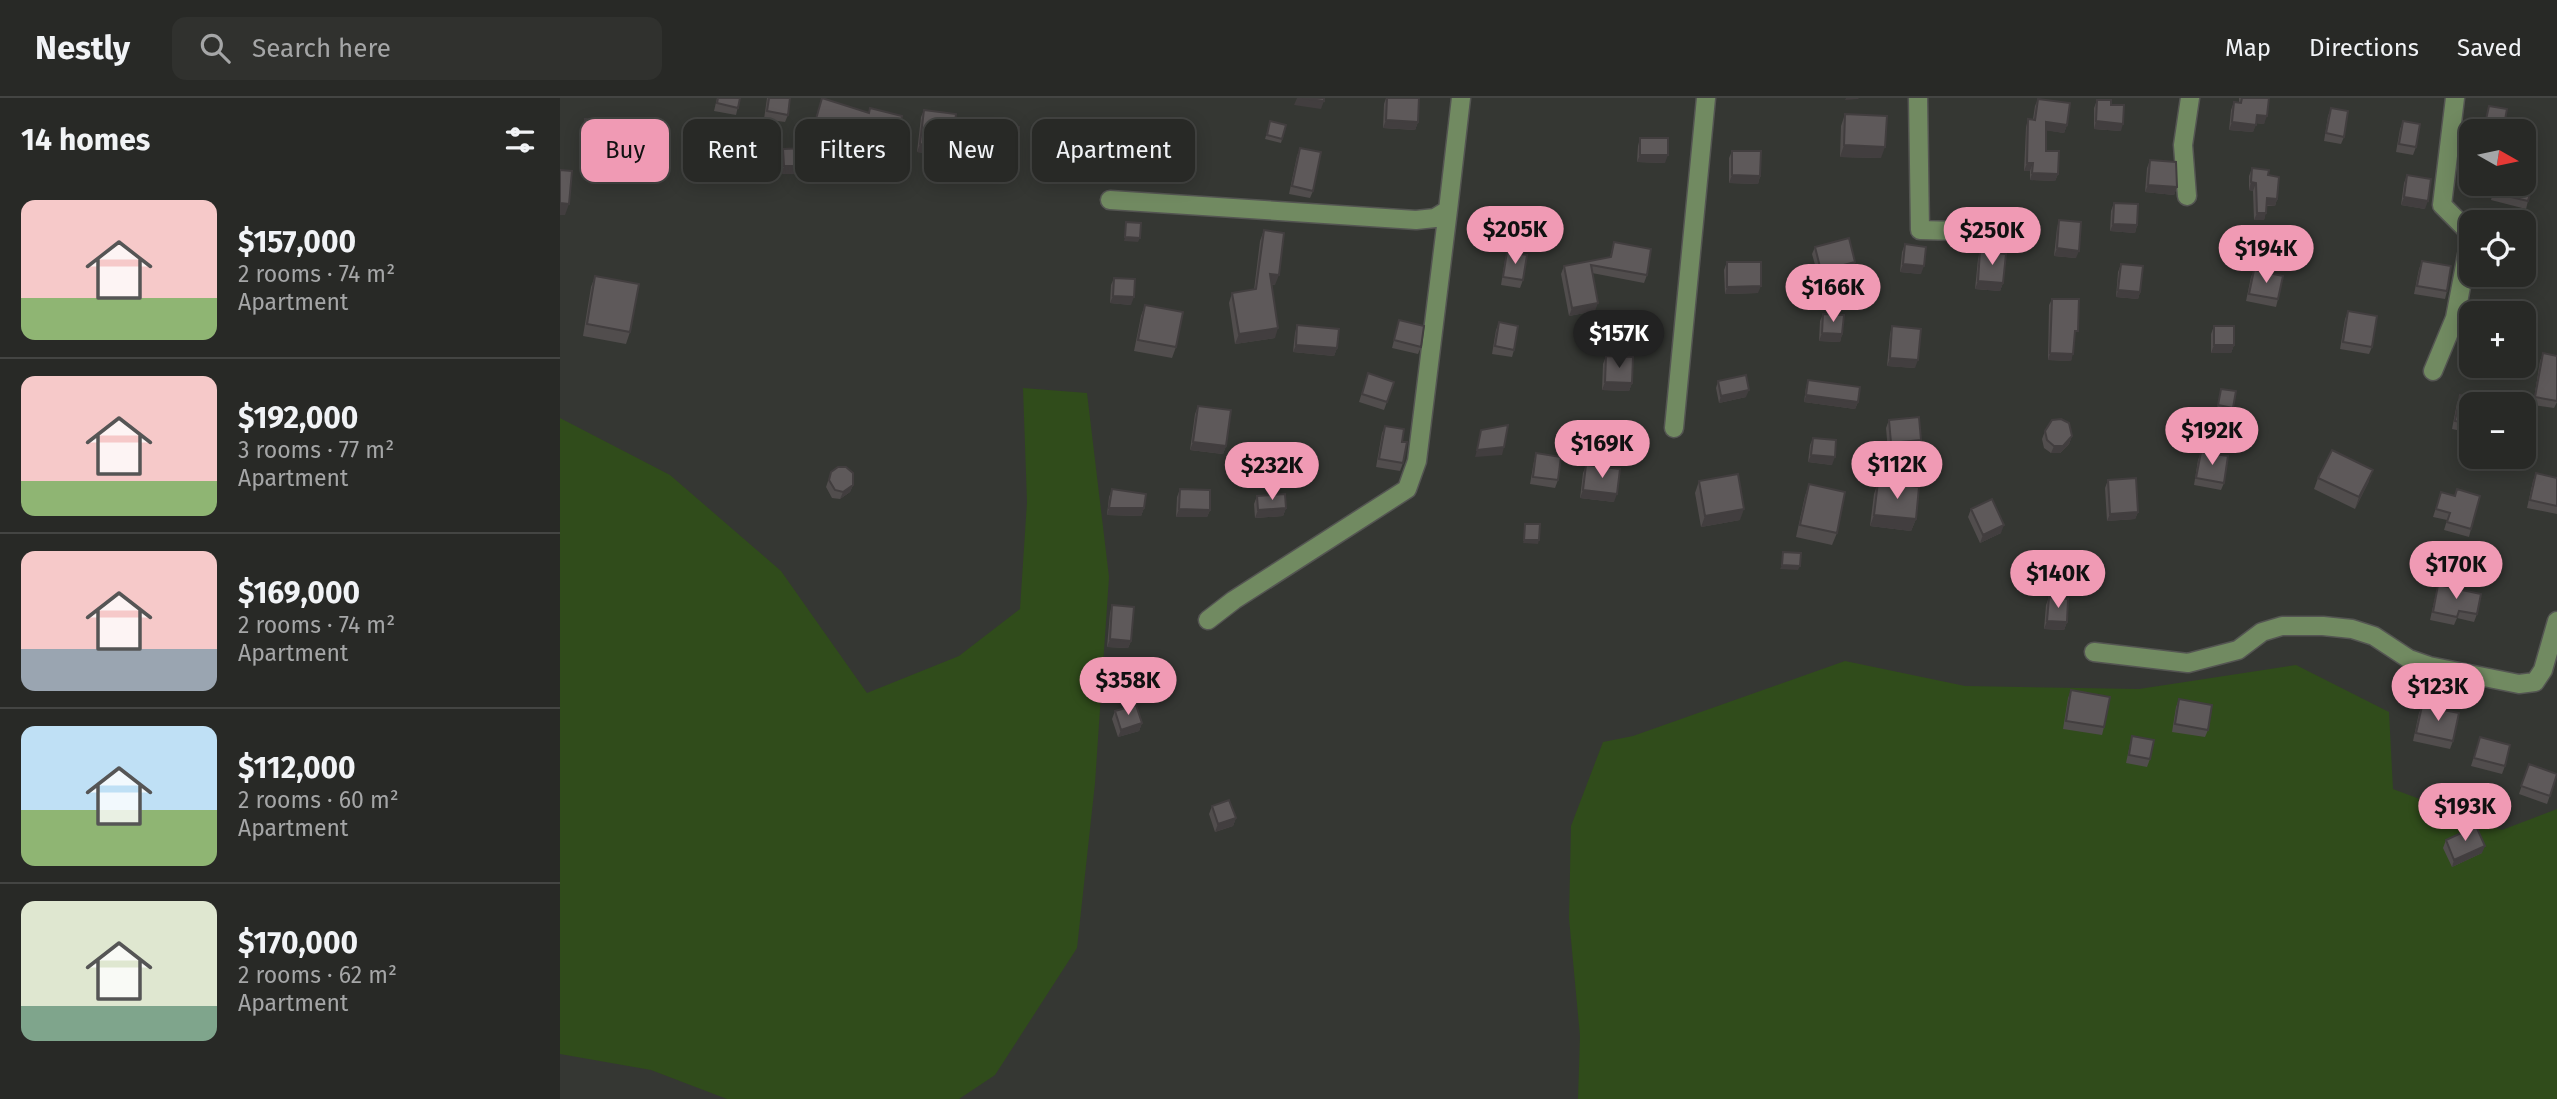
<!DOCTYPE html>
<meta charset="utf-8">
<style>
:root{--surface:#282926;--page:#30312e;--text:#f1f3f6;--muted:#a5a6a7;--line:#444543;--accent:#f09ab4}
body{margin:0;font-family:"Fira Sans",sans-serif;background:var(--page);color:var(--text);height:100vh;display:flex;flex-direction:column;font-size:26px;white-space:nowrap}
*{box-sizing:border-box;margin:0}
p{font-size:23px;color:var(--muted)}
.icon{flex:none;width:38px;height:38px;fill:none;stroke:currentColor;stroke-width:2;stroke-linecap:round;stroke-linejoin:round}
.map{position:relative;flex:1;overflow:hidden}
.sheet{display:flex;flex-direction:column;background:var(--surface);width:560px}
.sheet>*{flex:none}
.hud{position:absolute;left:21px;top:21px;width:665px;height:63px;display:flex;gap:14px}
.needle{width:46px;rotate:99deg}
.controls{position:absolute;left:1899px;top:21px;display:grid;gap:14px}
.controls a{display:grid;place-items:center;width:77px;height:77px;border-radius:14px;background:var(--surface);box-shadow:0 4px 18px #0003,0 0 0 2px var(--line);font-size:35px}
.price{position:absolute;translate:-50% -60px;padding:0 16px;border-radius:24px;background:var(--accent);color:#111;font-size:23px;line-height:46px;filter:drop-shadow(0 2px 4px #0008)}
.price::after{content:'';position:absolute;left:50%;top:42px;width:21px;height:16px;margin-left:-10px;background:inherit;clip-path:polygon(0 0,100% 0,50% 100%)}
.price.current{background:#222;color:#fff}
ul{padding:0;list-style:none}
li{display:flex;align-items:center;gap:21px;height:175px;padding:0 21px}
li+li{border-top:2px solid var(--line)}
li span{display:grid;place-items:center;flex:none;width:196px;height:140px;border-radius:14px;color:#555}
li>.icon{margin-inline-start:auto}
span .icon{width:84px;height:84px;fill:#fffc;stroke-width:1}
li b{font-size:30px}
h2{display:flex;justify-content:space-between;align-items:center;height:84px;padding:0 21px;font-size:30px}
.pill{padding:0 24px;border-radius:14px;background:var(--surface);box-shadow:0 4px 18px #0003,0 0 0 2px var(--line);font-size:24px;line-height:63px}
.pill.current{background:var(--accent);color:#111}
header{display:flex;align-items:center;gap:42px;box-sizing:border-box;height:98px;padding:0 35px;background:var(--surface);border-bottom:2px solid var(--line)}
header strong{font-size:33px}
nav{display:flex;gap:38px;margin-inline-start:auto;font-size:24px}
.search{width:490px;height:63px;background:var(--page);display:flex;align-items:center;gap:18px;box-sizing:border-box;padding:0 24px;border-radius:14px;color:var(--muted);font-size:26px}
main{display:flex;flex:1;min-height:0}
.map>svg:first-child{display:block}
.green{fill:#304c1b}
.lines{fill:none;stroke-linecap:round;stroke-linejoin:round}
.minor-casing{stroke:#545552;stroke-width:21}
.minor{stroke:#718a61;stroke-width:18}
.wall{fill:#514d4d}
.shaded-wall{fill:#423e3f}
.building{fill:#5e595a;stroke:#423e3f;stroke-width:2}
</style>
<header>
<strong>Nestly</strong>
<div class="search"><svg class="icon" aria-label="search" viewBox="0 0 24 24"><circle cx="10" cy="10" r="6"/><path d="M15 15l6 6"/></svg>Search here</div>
<nav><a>Map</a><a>Directions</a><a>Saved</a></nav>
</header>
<main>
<section class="sheet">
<h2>14 homes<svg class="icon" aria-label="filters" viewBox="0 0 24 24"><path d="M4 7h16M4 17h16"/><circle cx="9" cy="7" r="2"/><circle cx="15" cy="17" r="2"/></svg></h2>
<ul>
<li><span style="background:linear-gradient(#f6c9c9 70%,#8fb573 0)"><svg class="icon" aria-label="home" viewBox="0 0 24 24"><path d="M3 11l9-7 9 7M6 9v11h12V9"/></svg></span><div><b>$157,000</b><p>2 rooms · 74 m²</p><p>Apartment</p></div></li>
<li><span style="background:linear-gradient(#f6c9c9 75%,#8fb573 0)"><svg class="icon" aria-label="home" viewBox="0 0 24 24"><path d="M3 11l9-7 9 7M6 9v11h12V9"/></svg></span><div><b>$192,000</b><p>3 rooms · 77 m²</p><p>Apartment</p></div></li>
<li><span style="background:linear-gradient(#f6c9c9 70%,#9aa5b1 0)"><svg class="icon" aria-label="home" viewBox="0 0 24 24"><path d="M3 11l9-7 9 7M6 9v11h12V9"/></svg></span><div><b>$169,000</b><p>2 rooms · 74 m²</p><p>Apartment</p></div></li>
<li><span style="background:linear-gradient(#bfe0f5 60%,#8fb573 0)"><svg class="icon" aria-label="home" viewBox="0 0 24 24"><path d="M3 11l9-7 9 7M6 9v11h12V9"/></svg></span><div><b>$112,000</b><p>2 rooms · 60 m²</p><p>Apartment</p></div></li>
<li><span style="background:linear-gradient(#dfe7d0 75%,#7fa58c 0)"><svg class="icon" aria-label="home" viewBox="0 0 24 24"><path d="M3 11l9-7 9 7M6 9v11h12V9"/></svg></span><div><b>$170,000</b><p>2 rooms · 62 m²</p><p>Apartment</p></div></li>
</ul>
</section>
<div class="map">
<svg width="1997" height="1001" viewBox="0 0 1997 1001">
<rect width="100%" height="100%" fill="#353733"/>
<path class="green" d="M463 290 527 295 549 479 535 685 517 850 435 977 399 1001H167L91 972 0 956V320L110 377 221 473 307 595 399 558 460 511 467 404Z
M1285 563 1405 588 1579 591 1736 567 1829 614 1833 691 1942 732 1997 711V1001H1018L1020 938 1009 820 1011 728 1043 644 1073 638Z"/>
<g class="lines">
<defs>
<path id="minor" d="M1358 0 1360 132 1435 134
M1627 98 1623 47 1630 0
M550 102 856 122 875 120 888 112 901 0
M1873 273 1895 220 1911 136 1882 107 1895 0
M1114 330 1146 0
M648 522 674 502 847 391 857 363 888 112
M1534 554 1628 565 1678 552 1702 534 1722 528H1763L1792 531 1814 538 1849 561 1869 568 1959 586 1975 584 1983 572 1997 523"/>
</defs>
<use href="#minor" class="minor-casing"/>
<use href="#minor" class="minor"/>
</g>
<path class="wall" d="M157 0H180L176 17 154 13Z
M207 0H230L228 17 225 24 204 21Z
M262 0 336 41 333 49 253 29Z
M826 0 858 24 855 32 823 30 824 6Z
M1679 0H1709L1704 26 1696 25 1693 34 1669 32 1671 12 1674 4H1679Z
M1478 1 1507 27 1504 35 1486 32V53L1498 76 1495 83 1470 82V73H1464L1466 29 1468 21H1473L1475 8Z
M1537 2 1551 7 1561 33 1534 31V10Z
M1929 8 1943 33H1911V49L1901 47 1904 31 1907 23 1924 26Z
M1771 10 1784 39 1781 46 1764 43 1768 18Z
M364 12 392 50 389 58 357 54 361 19Z
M1285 16 1321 60 1280 59 1281 28Z
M1843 23 1856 49 1853 57 1836 54 1840 31Z
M436 26 453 69 430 66 433 34Z
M709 27H726L721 45 705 41Z
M485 30 503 78 479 75 483 38Z
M163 32 184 59 181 67 157 64 160 40Z
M72 39 105 72 103 79 72 82 69 47Z
M1080 40 1105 65 1077 64 1078 48Z
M740 50 753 93 750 100 729 96 737 58Z
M223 51 246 68 243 76H221L220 58Z
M599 52 623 75 620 83 596 82V60Z
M1172 53 1200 78 1198 86 1169 85V60Z
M1590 62 1617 89 1614 97 1585 94 1587 70Z
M1692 70 1708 77 1717 101 1715 108H1707L1704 122H1694L1693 93 1689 92V78Z
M1847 77 1865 111 1841 107 1844 85Z
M1935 86H1964L1968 103 1966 111 1931 102Z
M1554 105 1577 127 1575 135 1550 133 1551 113Z
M1499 122 1516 160 1494 158 1497 130Z
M704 132 715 187H712L715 240 675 246 669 205 672 195 694 192 700 143Z
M1054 144 1087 177 1084 185 1032 175 1035 213 1009 218 1001 176 1004 168 1050 159Z
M1345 146 1361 176 1340 174 1342 154Z
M1255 149 1295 164 1292 172 1259 181 1252 156Z
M1420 153 1443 185 1440 193 1415 191 1418 161Z
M947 154 963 182 960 190 941 187 945 162Z
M1862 163 1887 193 1885 201 1854 196 1859 171Z
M1167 164 1198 195 1165 196 1164 172Z
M1561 166 1580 194 1578 201 1556 199 1558 174Z
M1694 172 1718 201 1716 209 1686 203 1691 179Z
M35 178 70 234 66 246 23 238 31 189Z
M554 180 571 207 550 205 551 187Z
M1492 201 1515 240 1511 263 1488 262 1489 207Z
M585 207 616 249 612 260 574 253 581 218Z
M1788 213 1812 249 1809 256 1780 251 1785 221Z
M1263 216 1282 236 1280 244 1259 243 1260 223Z
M839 222 861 249 858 256 832 250Z
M939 224 954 252 952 259 932 256 936 232Z
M737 227 777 250 774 258 733 254 735 235Z
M1332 228 1355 270 1327 268 1330 236Z
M1654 228 1674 247 1671 255H1651V236Z
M1909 237 1911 238V268H1938L1936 273 1902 268 1906 245Z
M1983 255 1997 258V304L1994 310 1973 307 1980 263Z
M1046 258 1072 285 1069 293 1042 292 1043 266Z
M808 275 834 284 824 312 799 304Z
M1248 282 1298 304 1295 311 1244 304 1246 289Z
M1158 283 1186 299 1159 305 1156 290Z
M1661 291 1673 310 1671 313 1657 311Z
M1900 297 1911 306V335L1892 331 1897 305Z
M638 308 666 348 663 356 630 352 635 316Z
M1329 322 1361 342 1359 350 1328 353 1326 330Z
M825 328 842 344 843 365 840 373 816 369 822 335Z
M1485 333 1512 338 1509 346 1500 355H1491L1484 350 1482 341Z
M1253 340 1272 367 1248 364 1250 347Z
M1641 354 1664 385 1661 392 1634 387 1638 362Z
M976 355 998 382 995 390 970 386 974 363Z
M1026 367 1054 404 1020 400 1023 375Z
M271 374 293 387 290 394 280 401 272 400 266 389Z
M1976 375 1997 380V416L1967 410 1973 383Z
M1758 380 1809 383 1795 411 1754 391Z
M1548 382 1578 414 1575 421 1547 423 1545 390Z
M1139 383 1180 422 1141 429 1135 395Z
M1318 384 1356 421 1351 433 1310 428 1314 396Z
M1249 386 1277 435 1272 447 1236 439 1245 398Z
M552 391 584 410 581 418 547 417 549 399Z
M620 391 650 412 647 419H616L617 399Z
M1881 394 1911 431 1909 439 1884 432 1887 422 1873 419Z
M697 398 726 410 723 418 695 420 694 406Z
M1411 411 1441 435 1420 445 1408 419Z
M1878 487 1917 516 1914 524 1897 520 1894 527 1870 522 1876 495Z
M1489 499 1507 524 1504 532 1484 531 1486 507Z
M552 507 571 543 568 550 547 549 550 515Z
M1511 592 1544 629 1542 637 1503 631 1508 600Z
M1619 601 1648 632 1645 639 1612 634 1616 609Z
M1862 608 1893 643 1890 651 1853 643 1859 615Z
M555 613 582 625 579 633 558 639 552 621Z
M1572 638 1590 661 1587 669 1566 665 1570 646Z
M1920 639 1945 668 1942 676 1911 668Z
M1969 666 1997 677 1987 706 1959 696Z
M652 708 676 720 673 728 655 734 649 716Z
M1886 742 1922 755 1892 769 1883 750Z"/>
<path class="shaded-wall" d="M737 0H743L764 3 761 11 734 7Z
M1286 0H1299L1298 1 1285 2Z
M1697 17 1707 18 1704 26 1694 25Z
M826 22 858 24 855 32 823 30Z
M1536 23 1563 26 1561 33 1534 31Z
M1486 24 1507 27 1504 35 1483 32Z
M1672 24 1696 27 1693 34 1669 32Z
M24 39 40 40 39 44 23 43Z
M360 46 392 50 389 58 357 54Z
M1284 47 1325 49 1321 60 1280 59Z
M160 56 184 59 181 67 157 64Z
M1080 57H1108L1105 65 1077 64Z
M433 59 456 61 453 69 430 66Z
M1467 65H1473L1470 73H1464Z
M224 68H246L243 76H221Z
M482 68 506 70 503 78 479 75Z
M105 72 103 79 72 82 75 74Z
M598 74 623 75 620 83 596 82Z
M1472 75 1498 76 1495 83 1470 82Z
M1172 77 1200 78 1198 86 1169 85Z
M1691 84 1696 85 1693 93 1689 92Z
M1588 87 1617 89 1614 97 1585 94Z
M1844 99 1868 103 1865 111 1841 107Z
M1707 100 1717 101 1715 108 1704 107Z
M0 105 9 106 5 117H0Z
M1697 115H1706L1704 122H1694Z
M1553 126 1577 127 1575 135 1550 133Z
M565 139 580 140 578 144 564 143Z
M1497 150 1519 153 1516 160 1494 158Z
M1295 164 1292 172 1259 181 1261 173Z
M1343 166 1364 168 1361 176 1340 174Z
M710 176 719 177 715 187 707 186Z
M1418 183 1443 185 1440 193 1415 191Z
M1201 188 1198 195 1165 196 1167 189Z
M1558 192 1580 194 1578 201 1556 199Z
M553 198 574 199 571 207 550 205Z
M1038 205 1035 213 1009 218 1012 210Z
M718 230 715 240 675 246 679 236Z
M1262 235 1282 236 1280 244 1259 243Z
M736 247 777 250 774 258 733 254Z
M1654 247H1674L1671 255H1651Z
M1490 255 1513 256 1511 263 1488 262Z
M1330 260 1358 262 1355 270 1327 268Z
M1045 284 1072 285 1069 293 1042 292Z
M1189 292 1186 299 1159 305 1161 298Z
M1246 297 1298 304 1295 311 1244 304Z
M1512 338 1509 346 1500 355H1491L1494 348Z
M1361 342 1359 350 1328 353 1331 345Z
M633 344 666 348 663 356 630 352Z
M944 349 942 357 915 359 917 352Z
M1251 357 1275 359 1272 367 1248 364Z
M1813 372 1809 383 1795 411 1799 399Z
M293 387 290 394 280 401 283 394Z
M1023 392 1057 396 1054 404 1020 400Z
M549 410H584L581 418 547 417Z
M726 410 723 418 695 420 698 412Z
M619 411 650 412 647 419H616Z
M1184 411 1180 422 1141 429 1145 418Z
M1578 414 1575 421 1547 423 1550 416Z
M1314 417 1356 421 1351 433 1310 428Z
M1444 427 1441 435 1420 445 1423 437Z
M964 442H979L978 446 963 445Z
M1222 467 1240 468 1238 472 1220 471Z
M1487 523 1507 524 1504 532 1484 531Z
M550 541 571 543 568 550 547 549Z
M582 625 579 633 558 639 561 632Z
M676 720 673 728 655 734 658 726Z
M1925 748 1922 755 1892 769 1894 762Z"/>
<path class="building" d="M158 0H180L178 10 157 5Z
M209 0H230L228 17 207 13Z
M262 0 309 15 310 10 342 18 336 41 256 21Z
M743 0H764V3Z
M827 0H859L858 24 826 22Z
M1682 0H1709L1707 18 1697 17 1696 27 1672 24 1674 4 1681 5Z
M1478 1 1510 5 1507 27 1486 24V53H1499L1498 76 1472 75 1473 65H1467L1468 21 1475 22Z
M1537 2H1551V7H1564L1563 26 1536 23Z
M1929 8 1947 11 1943 33H1911V41L1904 40 1907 23 1925 26Z
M1771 10 1788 13 1784 39 1766 35Z
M364 12 396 16 392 50 360 46Z
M1285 16 1327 18 1325 49 1284 47Z
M25 21 42 22 40 40 24 39Z
M710 23 726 27 722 41 707 37Z
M1843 23 1860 26 1856 49 1839 46Z
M436 26 459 29 456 61 433 59Z
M485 30 510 33 506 70 482 68Z
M163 32 187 35 184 59 160 56Z
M103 37 105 72 75 74 72 39Z
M1080 40H1108V57H1080Z
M246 50V68H224L223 51Z
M740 50 761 54 753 93 732 88Z
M599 52 624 53 623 75 598 74Z
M1172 53H1201L1200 78 1172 77Z
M1590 62 1616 64 1617 89 1588 87Z
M1692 70 1709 72 1708 77 1719 79 1717 101 1707 100 1706 115H1697L1696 85 1691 84Z
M0 72 12 73 9 106 0 105Z
M1847 77 1871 81 1868 103 1844 99Z
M1964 82 1973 84 1968 103 1934 95 1936 86H1964Z
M1554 105 1578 106 1577 127 1553 126Z
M1499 122 1521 124 1519 153 1497 150Z
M566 124 581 125 580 140 565 139Z
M704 132 724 135 719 177 710 176 718 230 679 236 672 195 696 191Z
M1289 140 1295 164 1261 173 1255 149Z
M1054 144 1091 151 1087 177 1031 167 1038 205 1012 210 1004 168 1051 159Z
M1345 146 1366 149 1364 168 1343 166Z
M1420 153 1446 156 1443 185 1418 183Z
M947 154 967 157 963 182 943 179Z
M1862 163 1891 168 1887 193 1857 188Z
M1167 164H1201V188L1167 189Z
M1561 166 1583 168 1580 194 1558 192Z
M1694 172 1723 178 1718 201 1689 196Z
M35 178 79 186 70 234 27 226Z
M554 180 575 181 574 199 553 198Z
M1492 201H1519L1518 233H1515L1513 256 1490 255Z
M585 207 623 214 616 249 578 242Z
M1788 213 1817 218 1812 249 1783 244Z
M1263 216 1284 217 1282 236 1262 235Z
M839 222 864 228 861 249 834 242Z
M939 224 958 228 954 252 935 248Z
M737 227 779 231 777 250 736 247Z
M1332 228 1361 231 1358 262 1330 260Z
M1654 228H1674V247H1654Z
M1909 237 1911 238V261L1905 260Z
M1983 255 1997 258V303L1975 299Z
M1046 258 1073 259 1072 285 1045 284Z
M808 275 834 284 827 304 802 296Z
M1186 277 1189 292 1161 298 1158 283Z
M1248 282 1300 289 1298 304 1246 297Z
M1661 291 1676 293 1673 310 1658 307Z
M1900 297 1937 304V306H1911V326L1895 323Z
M638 308 671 312 666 348 633 344Z
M1359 319 1361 342 1331 345 1329 322Z
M1501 321 1509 325 1512 338 1503 348H1494L1487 342 1485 333 1492 322Z
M948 327 944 349 917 352 921 332Z
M825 328 844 331 842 344H847L843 365 819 361Z
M1253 340 1276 342 1275 359 1251 357Z
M1772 352 1813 372 1799 399 1758 380Z
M1641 354 1668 358 1664 385 1636 380Z
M976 355 1001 359 998 382 973 379Z
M1026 367 1060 371 1057 396 1023 392Z
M278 369H286L293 375V387L283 394 275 392 269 382 271 374Z
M1976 375 1997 380V408L1970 402Z
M1178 376 1184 411 1145 418 1139 383Z
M1576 380 1578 414 1550 416 1548 382Z
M1318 384 1359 389 1356 421 1314 417Z
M1249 386 1285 394 1277 435 1240 427Z
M552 391 586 396 584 410H549Z
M620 391 650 392V412L619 411Z
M1897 391 1920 398 1911 431 1887 424 1890 415 1876 411 1881 394 1895 398Z
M725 396 726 410 698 412 697 398Z
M1432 401 1444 427 1423 437 1411 411Z
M965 426H980L979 442H964Z
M1223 454 1241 455 1240 468 1222 467Z
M1878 487 1921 496 1917 516 1899 513 1897 519 1873 514Z
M1489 499 1508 501 1507 524 1487 523Z
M552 507 574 509 571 543 550 541Z
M1511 592 1550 599 1544 629 1506 623Z
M1619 601 1652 607 1648 632 1615 626Z
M576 607 582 625 561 632 555 613Z
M1862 608 1899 615 1893 643 1856 635Z
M1572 638 1594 642 1590 661 1569 657Z
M1920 639 1950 647 1945 668 1914 660Z
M1969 666 1997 676 1990 698 1961 688Z
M669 702 676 720 658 726 652 708Z
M1916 728 1925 748 1894 762 1886 742Z"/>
</svg>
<div class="controls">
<a><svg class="needle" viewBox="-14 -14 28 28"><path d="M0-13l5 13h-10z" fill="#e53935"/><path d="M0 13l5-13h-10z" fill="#a5a6a7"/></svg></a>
<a><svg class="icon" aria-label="locate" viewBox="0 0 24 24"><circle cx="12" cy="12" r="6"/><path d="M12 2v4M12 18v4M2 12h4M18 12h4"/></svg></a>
<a>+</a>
<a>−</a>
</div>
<b class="price" style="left:955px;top:168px">$205K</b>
<b class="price" style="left:1432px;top:169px">$250K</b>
<b class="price" style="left:1706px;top:187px">$194K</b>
<b class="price" style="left:1273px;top:226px">$166K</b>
<b class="price current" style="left:1059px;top:272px">$157K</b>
<b class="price" style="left:1652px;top:369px">$192K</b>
<b class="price" style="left:1042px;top:382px">$169K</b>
<b class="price" style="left:1337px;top:403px">$112K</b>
<b class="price" style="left:712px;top:404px">$232K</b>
<b class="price" style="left:1896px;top:503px">$170K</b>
<b class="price" style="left:1498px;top:512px">$140K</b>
<b class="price" style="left:568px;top:619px">$358K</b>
<b class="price" style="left:1878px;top:625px">$123K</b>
<b class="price" style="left:1905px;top:745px">$193K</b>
<div class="hud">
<a class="pill current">Buy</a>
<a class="pill">Rent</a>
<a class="pill">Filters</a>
<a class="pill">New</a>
<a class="pill">Apartment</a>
</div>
</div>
</main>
